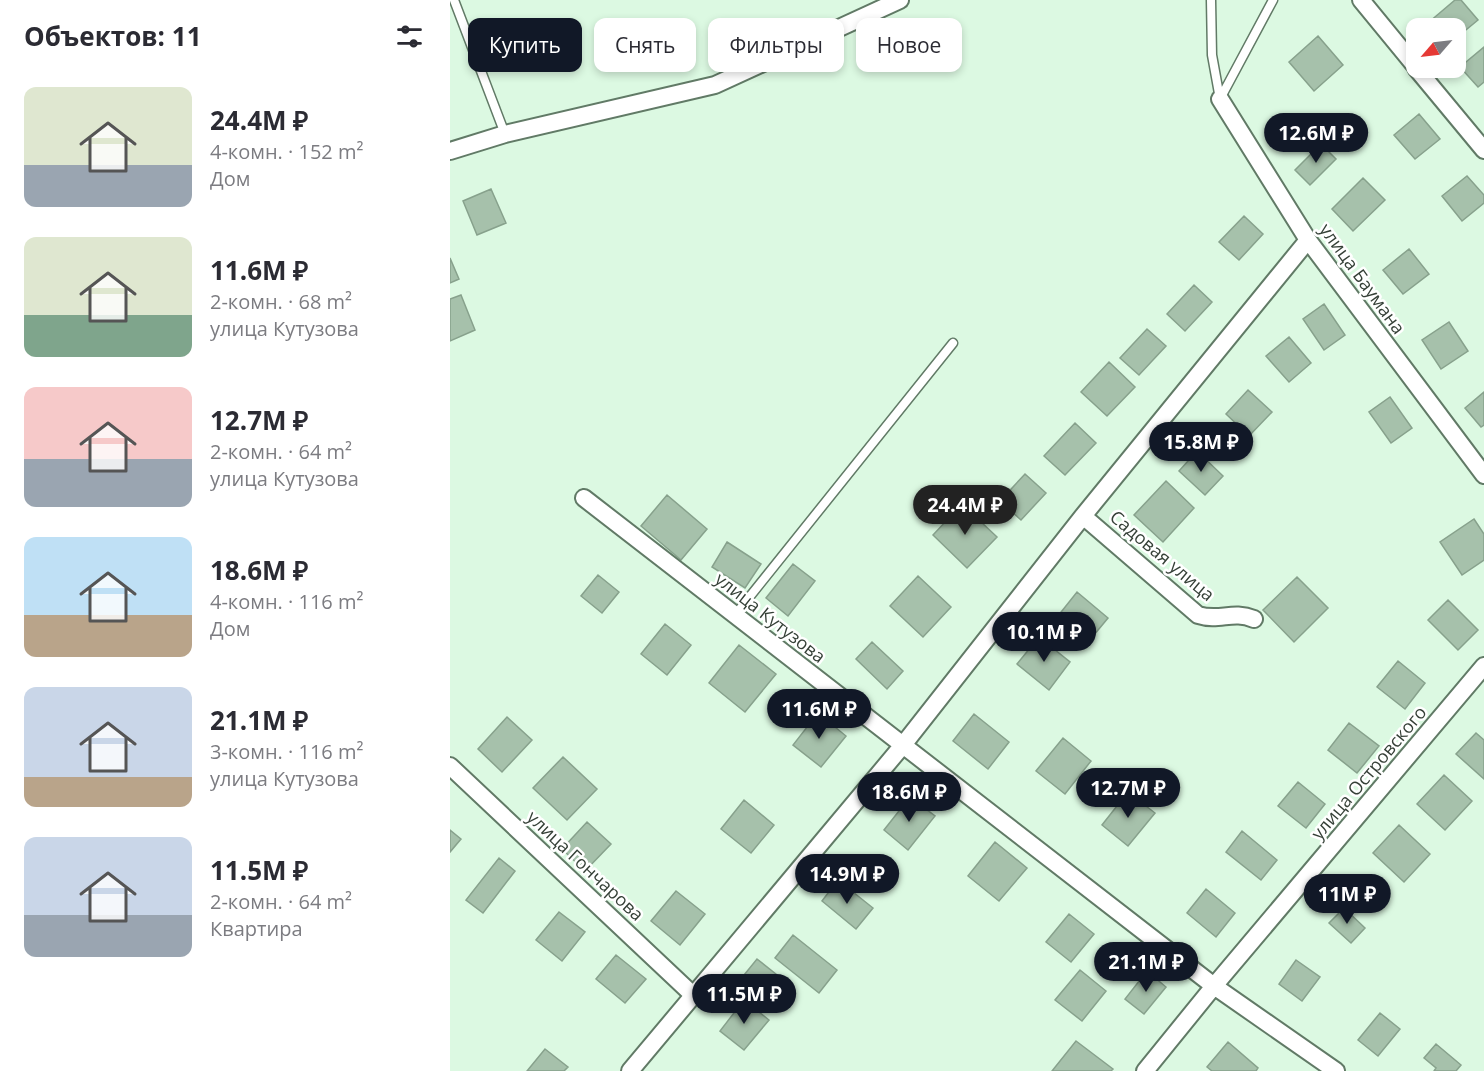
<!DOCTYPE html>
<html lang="ru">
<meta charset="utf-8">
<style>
:root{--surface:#fff;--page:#f7f7f7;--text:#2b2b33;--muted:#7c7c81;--accent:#111827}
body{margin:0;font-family:"Open Sans",sans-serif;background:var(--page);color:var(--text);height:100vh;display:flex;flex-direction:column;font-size:22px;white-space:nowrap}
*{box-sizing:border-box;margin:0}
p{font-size:20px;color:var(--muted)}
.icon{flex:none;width:33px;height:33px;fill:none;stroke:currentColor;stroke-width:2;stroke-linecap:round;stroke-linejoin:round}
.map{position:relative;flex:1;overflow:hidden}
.sheet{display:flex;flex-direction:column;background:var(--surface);width:450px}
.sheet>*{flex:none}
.guide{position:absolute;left:18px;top:18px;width:570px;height:54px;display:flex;gap:12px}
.needle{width:39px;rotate:242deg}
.tools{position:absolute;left:956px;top:18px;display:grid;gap:12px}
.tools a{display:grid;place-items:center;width:60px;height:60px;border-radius:12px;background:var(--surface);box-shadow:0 3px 9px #0003;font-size:30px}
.price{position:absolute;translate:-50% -51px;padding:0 14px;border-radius:21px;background:var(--accent);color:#fff;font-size:20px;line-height:39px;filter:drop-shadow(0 2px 3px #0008)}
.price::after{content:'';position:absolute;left:50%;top:36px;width:18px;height:14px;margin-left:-9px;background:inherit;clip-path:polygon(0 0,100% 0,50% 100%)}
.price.active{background:#222;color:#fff}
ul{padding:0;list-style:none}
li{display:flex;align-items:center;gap:18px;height:150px;padding:0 24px}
li span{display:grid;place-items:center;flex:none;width:168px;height:120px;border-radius:12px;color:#555}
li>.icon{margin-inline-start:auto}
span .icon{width:72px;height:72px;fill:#fffc;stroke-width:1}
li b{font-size:26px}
h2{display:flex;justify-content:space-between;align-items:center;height:72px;padding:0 24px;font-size:26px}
.pill{padding:0 21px;border-radius:12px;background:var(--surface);box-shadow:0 3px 9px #0003;font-size:21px;line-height:54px}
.pill.active{background:var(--accent);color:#fff}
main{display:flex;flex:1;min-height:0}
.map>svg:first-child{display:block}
.building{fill:#a6c1ab;stroke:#87a18c;stroke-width:1.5}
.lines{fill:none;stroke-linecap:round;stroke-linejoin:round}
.lane-casing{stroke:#617a66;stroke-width:11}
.street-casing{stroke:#617a66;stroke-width:20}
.lane{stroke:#fff;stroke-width:8}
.street{stroke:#fff;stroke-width:16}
.labels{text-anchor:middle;stroke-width:5;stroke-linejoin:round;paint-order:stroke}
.street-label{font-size:18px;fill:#354037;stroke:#fff}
</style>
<main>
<section class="sheet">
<h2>Объектов: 11<svg class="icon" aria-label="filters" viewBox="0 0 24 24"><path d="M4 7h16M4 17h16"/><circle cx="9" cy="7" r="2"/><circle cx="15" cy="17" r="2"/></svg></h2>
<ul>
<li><span style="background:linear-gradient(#dfe7d0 65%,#9aa5b1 0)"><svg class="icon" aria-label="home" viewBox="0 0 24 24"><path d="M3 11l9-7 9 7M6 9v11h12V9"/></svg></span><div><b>24.4M ₽</b><p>4-комн. · 152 m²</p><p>Дом</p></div></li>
<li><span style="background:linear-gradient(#dfe7d0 65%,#7fa58c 0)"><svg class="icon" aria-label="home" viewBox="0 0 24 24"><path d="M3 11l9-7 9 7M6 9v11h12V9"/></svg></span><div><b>11.6M ₽</b><p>2-комн. · 68 m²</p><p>улица Кутузова</p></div></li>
<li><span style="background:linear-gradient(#f6c9c9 60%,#9aa5b1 0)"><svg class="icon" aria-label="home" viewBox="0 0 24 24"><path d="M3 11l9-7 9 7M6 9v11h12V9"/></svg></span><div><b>12.7M ₽</b><p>2-комн. · 64 m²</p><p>улица Кутузова</p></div></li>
<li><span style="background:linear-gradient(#bfe0f5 65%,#b9a48a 0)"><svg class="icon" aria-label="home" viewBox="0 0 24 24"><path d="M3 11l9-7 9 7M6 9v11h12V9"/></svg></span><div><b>18.6M ₽</b><p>4-комн. · 116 m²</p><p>Дом</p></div></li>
<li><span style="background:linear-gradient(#c9d6e8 75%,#b9a48a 0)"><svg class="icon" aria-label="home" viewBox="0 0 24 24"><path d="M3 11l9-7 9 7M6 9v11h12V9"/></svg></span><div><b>21.1M ₽</b><p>3-комн. · 116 m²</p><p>улица Кутузова</p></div></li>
<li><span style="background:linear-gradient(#c9d6e8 65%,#9aa5b1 0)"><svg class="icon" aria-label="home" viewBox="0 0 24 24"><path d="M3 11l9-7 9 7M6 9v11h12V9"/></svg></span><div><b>11.5M ₽</b><p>2-комн. · 64 m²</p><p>Квартира</p></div></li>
</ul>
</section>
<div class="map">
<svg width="1034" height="1071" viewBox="0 0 1034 1071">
<rect width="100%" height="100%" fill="#dcf9e2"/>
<path class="building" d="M1005 0H1011L1028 20 1005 39V28H984L979 22Z
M868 36 893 65 864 91 839 62Z
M1034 47V82L1028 87 1010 67Z
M969 114 990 139 965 159 944 135Z
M871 144 886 159 860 185 845 170Z
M1017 176 1034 195V203L1012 221 992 196Z
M913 178 935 200 903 231 882 209Z
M41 189 56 223 27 235 13 201Z
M794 216 813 234 789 260 769 242Z
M959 249 979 274 953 294 933 270Z
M0 258 9 279 0 283Z
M744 285 762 302 735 331 717 314Z
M11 295 25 330 0 341V299Z
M874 304 895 335 874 350 853 319Z
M999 322 1018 351 991 369 972 340Z
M697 329 716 346 689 375 670 358Z
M839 337 861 363 839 382 816 356Z
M659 362 685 387 657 416 631 392Z
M798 390 822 412 799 436 776 414Z
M1034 392V425L1031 427 1015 408Z
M940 397 962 428 941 443 919 412Z
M625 423 646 443 615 475 594 456Z
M747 451 773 476 755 495 729 471Z
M575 474 596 493 571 520 550 501Z
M716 481 744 508 713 542 684 515Z
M217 495 257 529 231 560 191 526Z
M512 504 547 537 517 568 483 535Z
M1024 519 1034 534V560L1012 575 990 542Z
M277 542 311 564 295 588 262 567Z
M343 564 365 581 338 616 316 598Z
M148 575 169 592 152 613 131 596Z
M468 576 501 607 473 637 440 606Z
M847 577 878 608 844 642 813 610Z
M627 592 658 618 639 641 608 616Z
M998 600 1028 630 1008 650 978 620Z
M215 624 241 645 217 675 191 654Z
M589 637 620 662 599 690 567 664Z
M422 642 453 671 437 689 406 659Z
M289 645 326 674 295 712 259 683Z
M948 661 975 683 955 709 927 687Z
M368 713 396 736 371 767 343 745Z
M524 714 559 742 538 769 503 741Z
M57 717 82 740 52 772 28 749Z
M899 723 929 746 907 773 878 750Z
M1026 733 1034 740V779L1006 754Z
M613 738 641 761 615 794 586 771Z
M113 757 147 789 117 820 83 788Z
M994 775 1022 801 995 830 967 804Z
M848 782 875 804 856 828 828 806Z
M678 792 705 813 678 846 652 825Z
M460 797 485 816 458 850 434 830Z
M294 800 324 825 301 853 271 829Z
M137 822 161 844 135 871 112 849Z
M949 825 980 854 954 882 923 853Z
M0 830 11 839 0 852Z
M792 831 827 860 811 880 776 852Z
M545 842 577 868 549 901 518 876Z
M49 858 65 871 33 913 16 900Z
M388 880 423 908 406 929 372 901Z
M756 889 785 913 766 937 737 913Z
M226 891 255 914 230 945 201 921Z
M894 908 915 928 901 943 879 923Z
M109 912 135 932 112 961 86 940Z
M619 914 644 934 621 962 596 942Z
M343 935 387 970 369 993 325 958Z
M166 955 196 979 175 1003 146 979Z
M307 959 331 978 310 1004 286 985Z
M846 960 870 977 852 1001 829 984Z
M630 970 656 991 632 1021 605 1000Z
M697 971 716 987 694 1014 675 999Z
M294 1000 319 1020 294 1050 270 1031Z
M930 1013 950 1029 928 1056 908 1040Z
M626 1041 663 1069 661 1071H602Z
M778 1042 808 1068 806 1071H762L757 1067Z
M986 1044 1011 1065 1006 1071H984L986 1068 974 1058Z
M95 1049 118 1067 114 1071H77Z"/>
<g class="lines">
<defs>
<path id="lane" d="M4 0 55 134
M761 0 762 55 770 99 823 0
M285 615 503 343"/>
<path id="street" d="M911 0 966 67
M966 68 1034 150
M770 99 858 240 1034 475
M0 151 55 134 265 85 450 0
M134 498 764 986 886 1071
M633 516 748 615C770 622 782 610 804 619
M0 766 243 995
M180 1071 453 745 633 516 858 240
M695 1071 764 986 1034 666"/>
</defs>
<use href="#lane" class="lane-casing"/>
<use href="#street" class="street-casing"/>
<use href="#lane" class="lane"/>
<use href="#street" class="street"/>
</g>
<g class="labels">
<g class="street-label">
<text transform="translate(912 279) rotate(54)" y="6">улица Баумана</text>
<text transform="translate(712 556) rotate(40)" y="6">Садовая улица</text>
<text transform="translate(320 618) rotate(38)" y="6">улица Кутузова</text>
<text transform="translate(919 773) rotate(-50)" y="6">улица Островского</text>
<text transform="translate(135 866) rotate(43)" y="6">улица Гончарова</text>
</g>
</g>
</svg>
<div class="tools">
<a><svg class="needle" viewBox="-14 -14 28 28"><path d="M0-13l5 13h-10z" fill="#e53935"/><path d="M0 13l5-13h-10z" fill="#7c7c81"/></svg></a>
</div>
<b class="price" style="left:866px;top:164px">12.6M ₽</b>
<b class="price" style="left:751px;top:473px">15.8M ₽</b>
<b class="price active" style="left:515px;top:536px">24.4M ₽</b>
<b class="price" style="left:594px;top:663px">10.1M ₽</b>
<b class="price" style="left:369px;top:740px">11.6M ₽</b>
<b class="price" style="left:678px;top:819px">12.7M ₽</b>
<b class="price" style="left:459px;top:823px">18.6M ₽</b>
<b class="price" style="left:397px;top:905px">14.9M ₽</b>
<b class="price" style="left:897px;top:925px">11M ₽</b>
<b class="price" style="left:696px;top:993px">21.1M ₽</b>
<b class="price" style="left:294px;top:1025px">11.5M ₽</b>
<div class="guide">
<a class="pill active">Купить</a>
<a class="pill">Снять</a>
<a class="pill">Фильтры</a>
<a class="pill">Новое</a>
</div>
</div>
</main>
